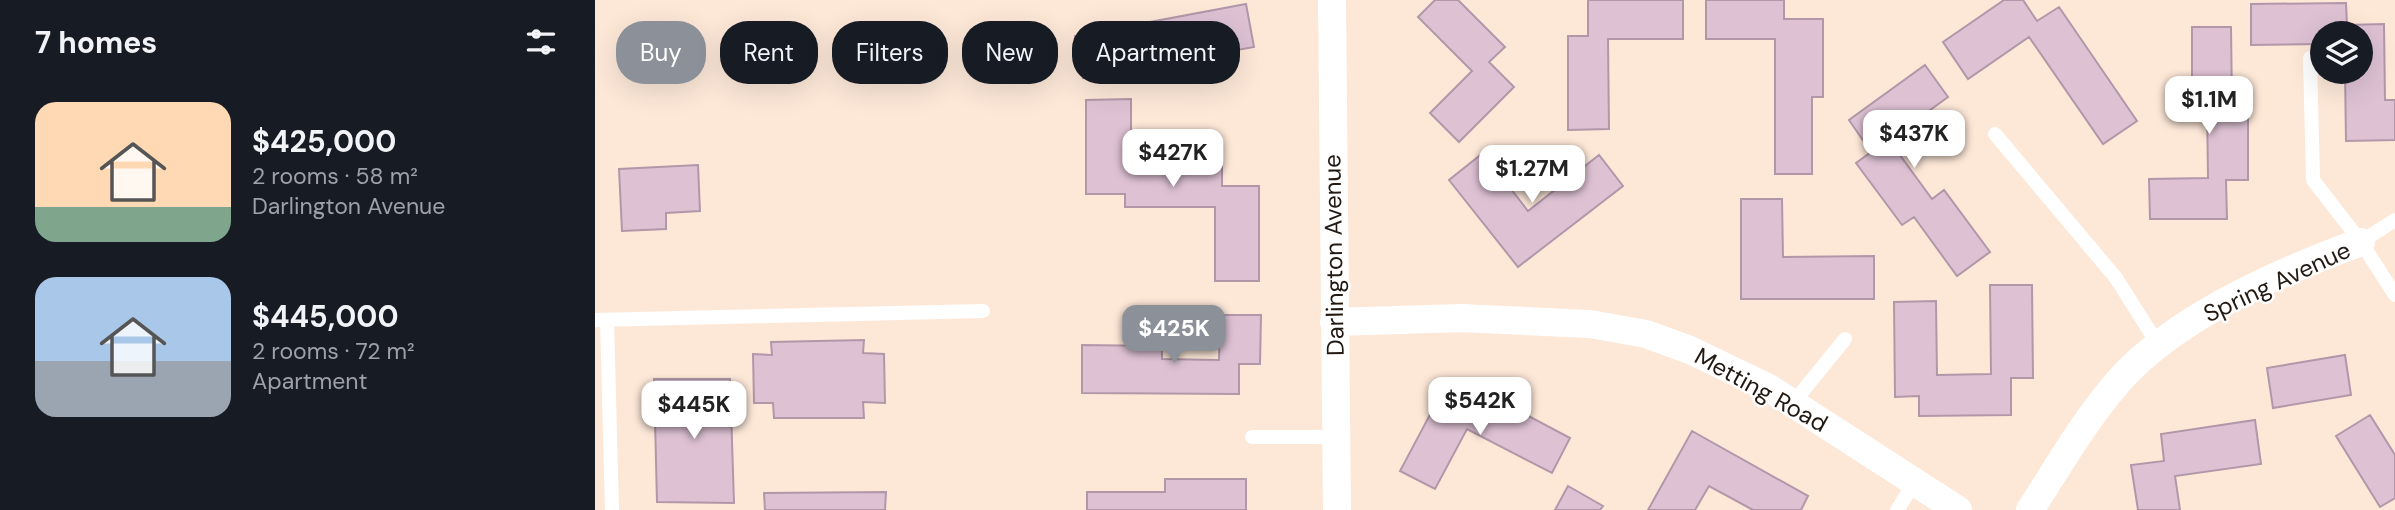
<!DOCTYPE html>
<meta charset="utf-8">
<style>
:root{--surface:#171b24;--page:#242831;--text:#f1f3f6;--muted:#9ea1a6;--accent:#8c9099}
body{margin:0;font-family:"DM Sans",sans-serif;background:var(--page);color:var(--text);height:100vh;display:flex;flex-direction:column;font-size:26px;white-space:nowrap}
*{box-sizing:border-box;margin:0}
p{font-size:23px;color:var(--muted)}
.icon{flex:none;width:38px;height:38px;fill:none;stroke:currentColor;stroke-width:2;stroke-linecap:round;stroke-linejoin:round}
.map{position:relative;flex:1;overflow:hidden}
.panel{display:flex;flex-direction:column;background:var(--surface);width:595px}
.panel>*{flex:none}
.top-card{position:absolute;left:21px;top:21px;width:665px;height:63px;display:flex;gap:14px}
.fabs{position:absolute;left:1715px;top:21px;display:grid;gap:14px}
.fabs a{display:grid;place-items:center;width:63px;height:63px;border-radius:50%;background:var(--surface);box-shadow:0 7px 28px #0002;font-size:35px}
.price{position:absolute;translate:-50% -60px;padding:0 16px;border-radius:14px;background:#fff;color:#222;font-size:23px;line-height:46px;filter:drop-shadow(0 2px 4px #0008)}
.price::after{content:'';position:absolute;left:50%;top:42px;width:21px;height:16px;margin-left:-10px;background:inherit;clip-path:polygon(0 0,100% 0,50% 100%)}
.price.active{background:var(--accent);color:#fff}
ul{padding:0;list-style:none}
li{display:flex;align-items:center;gap:21px;height:175px;padding:0 35px}
li span{display:grid;place-items:center;flex:none;width:196px;height:140px;border-radius:21px;color:#555}
li>.icon{margin-inline-start:auto}
span .icon{width:84px;height:84px;fill:#fffc;stroke-width:1}
li b{font-size:30px}
h2{display:flex;justify-content:space-between;align-items:center;height:84px;padding:0 35px;font-size:30px}
.pill{padding:0 24px;border-radius:28px;background:var(--surface);box-shadow:0 7px 28px #0002;font-size:24px;line-height:63px}
.pill.active{background:var(--accent);color:#fff}
main{display:flex;flex:1;min-height:0}
.map>svg:first-child{display:block}
.building{fill:#dec2d4;stroke:#b297a9;stroke-width:2}
.lines{fill:none;stroke-linecap:round;stroke-linejoin:round}
.lane{stroke:#fff;stroke-width:14}
.street{stroke:#fff;stroke-width:28}
.labels{text-anchor:middle;stroke-width:5;stroke-linejoin:round;paint-order:stroke}
.street-label{font-size:24px;fill:#221912;stroke:#fff}
</style>
<main>
<section class="panel">
<h2>7 homes<svg class="icon" aria-label="filters" viewBox="0 0 24 24"><path d="M4 7h16M4 17h16"/><circle cx="9" cy="7" r="2"/><circle cx="15" cy="17" r="2"/></svg></h2>
<ul>
<li><span style="background:linear-gradient(#ffd9b3 75%,#7fa58c 0)"><svg class="icon" aria-label="home" viewBox="0 0 24 24"><path d="M3 11l9-7 9 7M6 9v11h12V9"/></svg></span><div><b>$425,000</b><p>2 rooms · 58 m²</p><p>Darlington Avenue</p></div></li>
<li><span style="background:linear-gradient(#a9c7e8 60%,#9aa5b1 0)"><svg class="icon" aria-label="home" viewBox="0 0 24 24"><path d="M3 11l9-7 9 7M6 9v11h12V9"/></svg></span><div><b>$445,000</b><p>2 rooms · 72 m²</p><p>Apartment</p></div></li>
</ul>
</section>
<div class="map">
<svg width="1800" height="510" viewBox="0 0 1800 510">
<rect width="100%" height="100%" fill="#fde8d8"/>
<path class="building" d="M840 0H863L910 47 894 62 919 87 864 142 835 113 877 71 823 17Z
M993 0H1088V39H1013L1014 129 973 130V36H993Z
M1111 0H1189V19H1228V97H1217V174H1180V39H1111Z
M1409 0H1428L1442 21 1464 7 1542 121 1508 144 1434 37 1373 79 1348 42Z
M1751 3 1752 25 1789 24 1790 100H1800V140L1751 141 1750 72H1766V33H1727V44L1656 45V4Z
M651 4 659 47 488 78 480 36Z
M1597 27H1636L1637 103H1653V180H1631L1632 219H1555L1554 179 1613 178 1612 104H1597Z
M1330 65 1353 97 1294 140 1337 199 1349 190 1395 252 1362 276 1319 217 1307 225 1261 163 1276 152 1254 120Z
M536 99V166H627V186H664V281H620V207H530V194H491V100Z
M888 153 933 211 1004 155 1028 186 923 267 854 180Z
M103 165 105 211 71 213V229L27 231 24 169Z
M1146 199H1187L1188 257 1279 256V299H1146Z
M1395 285H1437L1438 378H1416V415L1324 416V396L1300 397 1299 302 1341 301 1342 375 1396 374Z
M625 315H666L665 364H644V394L487 393V345L567 346V359L624 360Z
M269 340 268 353 289 354 290 403 268 402 269 418H179L178 403H159L158 354 177 355 176 342Z
M1750 355 1756 395 1678 408 1672 368Z
M59 379H135L139 503 62 502Z
M847 392 883 410 892 394 975 438 957 473 872 429 840 489 805 471Z
M1775 415 1800 455V498L1785 507 1741 436Z
M1660 420 1666 464 1580 476 1585 510H1543L1536 465 1569 461 1566 434Z
M1097 431 1213 496 1206 510H1158L1114 486 1100 510H1053Z
M570 479H651V510H492V492H570Z
M973 486 1008 506 1005 510H960Z
M291 492 290 510H170L169 493Z"/>
<g class="lines">
<path class="lane" d="M1715 58 1718 180 1766 242 1800 295
M1400 134 1521 278 1564 346
M1766 242 1800 220
M0 320 388 311
M12 320 17 510
M1198 403 1250 339
M657 437H741
M1302 510 1320 482"/>
<path class="street" d="M737 0 742 510
M739 322 866 318 995 324 1051 334 1095 350 1174 388 1363 510
M1435 510C1463 467 1489 421 1523 382 1580 317 1686 271 1766 242"/>
</g>
<g class="labels">
<g class="street-label">
<text transform="translate(739 255) rotate(-91)" y="8">Darlington Avenue</text>
<text transform="translate(1682 282) rotate(-25)" y="8">Spring Avenue</text>
<text transform="translate(1166 390) rotate(29)" y="8">Metting Road</text>
</g>
</g>
</svg>
<div class="fabs">
<a><svg class="icon" aria-label="layers" viewBox="0 0 24 24"><path d="M12 4l9 5-9 5-9-5zM3 14l9 5 9-5"/></svg></a>
</div>
<b class="price" style="left:1614px;top:136px">$1.1M</b>
<b class="price" style="left:1319px;top:170px">$437K</b>
<b class="price" style="left:578px;top:189px">$427K</b>
<b class="price" style="left:937px;top:205px">$1.27M</b>
<b class="price active" style="left:579px;top:365px">$425K</b>
<b class="price" style="left:885px;top:437px">$542K</b>
<b class="price" style="left:99px;top:441px">$445K</b>
<div class="top-card">
<a class="pill active">Buy</a>
<a class="pill">Rent</a>
<a class="pill">Filters</a>
<a class="pill">New</a>
<a class="pill">Apartment</a>
</div>
</div>
</main>
